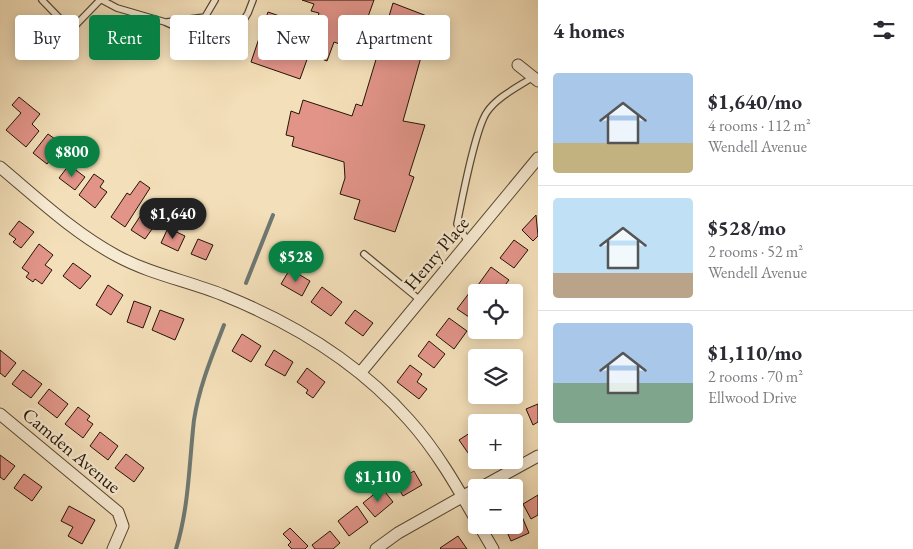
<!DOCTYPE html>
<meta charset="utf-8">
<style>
:root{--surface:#fff;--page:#f7f7f7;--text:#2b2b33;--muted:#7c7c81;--line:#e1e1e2;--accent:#0b8043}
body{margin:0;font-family:"EB Garamond",serif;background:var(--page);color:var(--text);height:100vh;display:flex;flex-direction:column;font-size:19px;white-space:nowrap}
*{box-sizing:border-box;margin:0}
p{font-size:16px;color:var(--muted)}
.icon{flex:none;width:28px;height:28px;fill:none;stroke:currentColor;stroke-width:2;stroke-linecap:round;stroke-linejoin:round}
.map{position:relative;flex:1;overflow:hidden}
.drawer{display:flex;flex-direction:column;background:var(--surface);width:375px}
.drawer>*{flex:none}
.top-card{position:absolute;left:15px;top:15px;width:448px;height:45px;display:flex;gap:10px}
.fabs{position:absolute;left:468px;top:284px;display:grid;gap:10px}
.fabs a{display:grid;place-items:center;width:55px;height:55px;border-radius:5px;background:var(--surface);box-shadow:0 2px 12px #0003;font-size:25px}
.price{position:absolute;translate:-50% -42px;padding:0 11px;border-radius:18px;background:var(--accent);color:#fff;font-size:16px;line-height:32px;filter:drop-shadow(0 1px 2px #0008)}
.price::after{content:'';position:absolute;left:50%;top:30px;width:15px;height:11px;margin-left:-8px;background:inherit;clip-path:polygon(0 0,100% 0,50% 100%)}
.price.selected{background:#222;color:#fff}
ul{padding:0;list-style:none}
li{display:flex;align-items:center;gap:15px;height:125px;padding:0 15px}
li+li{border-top:1px solid var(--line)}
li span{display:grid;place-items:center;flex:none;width:140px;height:100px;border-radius:5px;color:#555}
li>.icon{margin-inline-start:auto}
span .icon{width:60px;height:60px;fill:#fffc;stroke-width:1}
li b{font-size:21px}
h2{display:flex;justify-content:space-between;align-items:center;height:60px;padding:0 15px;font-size:21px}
.pill{padding:0 18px;border-radius:5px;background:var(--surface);box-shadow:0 2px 12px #0003;font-size:18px;line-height:45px}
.pill.selected{background:var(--accent);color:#fff}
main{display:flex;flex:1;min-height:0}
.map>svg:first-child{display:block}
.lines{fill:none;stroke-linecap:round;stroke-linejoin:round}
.stream{stroke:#6e7871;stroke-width:4}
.building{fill:#e29489;stroke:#231403}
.service-casing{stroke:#574730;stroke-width:8}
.minor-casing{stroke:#574730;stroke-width:13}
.service{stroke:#f7ead2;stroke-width:5.5}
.minor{stroke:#f7ead2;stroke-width:11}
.labels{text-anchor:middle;stroke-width:4.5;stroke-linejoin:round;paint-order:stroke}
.street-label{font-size:19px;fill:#231403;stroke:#f7ead2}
</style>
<main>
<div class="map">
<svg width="538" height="549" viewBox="0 0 538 549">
<rect width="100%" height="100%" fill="#f3dfb9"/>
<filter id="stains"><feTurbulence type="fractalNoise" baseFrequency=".004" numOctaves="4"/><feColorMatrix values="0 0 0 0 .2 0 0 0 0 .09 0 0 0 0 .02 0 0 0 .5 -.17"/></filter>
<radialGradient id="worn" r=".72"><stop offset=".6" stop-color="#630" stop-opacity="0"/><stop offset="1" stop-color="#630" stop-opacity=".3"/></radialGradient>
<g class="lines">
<path class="stream" d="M246 283 273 215
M176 549C189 507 189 464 194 420 199 387 212 356 224 325"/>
</g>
<path class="building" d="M302 0H374L356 50 334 42 327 61 309 54 300 79 251 62 268 12 314 28 319 13 311 11 314 4Z
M393 3 432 18 403 121 425 125 409 175 414 177 395 232 354 219 360 200 340 194 345 178 344 162 292 146 294 137 286 135 291 111 299 114 303 100 352 116 356 104 362 106Z
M19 97 40 114 32 124 39 131 26 147 6 130 21 113 12 105Z
M48 134 62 144 47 164 33 153Z
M69 165 85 177 75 190 59 178Z
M94 174 104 181 100 187 107 192 95 208 79 195Z
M140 181 150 188 125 227 111 217 127 193 130 195Z
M143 212 157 222 145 239 131 230Z
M536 215 538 236 533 241 522 230Z
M19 221 34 232 21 248 13 242 16 239 9 234Z
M168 228 185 236 178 251 161 243Z
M198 239 213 245 206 260 191 254Z
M514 240 528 250 514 268 500 258Z
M39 244 53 255 45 265 52 270 42 284 35 279 33 282 26 277 29 273 22 268Z
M73 263 91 276 80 289 63 276Z
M491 267 509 280 502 289 498 285 492 292H488L478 285Z
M290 269 310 281 302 296 281 284Z
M108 285 123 295 111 315 96 305Z
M322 287 342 302 331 316 311 302Z
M470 292 476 297V313L472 319 457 309Z
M134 301 151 307 143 328 127 322Z
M160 310 184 319 175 340 152 330Z
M355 310 373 323 363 336 345 323Z
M449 318 467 331 454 349 436 335Z
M242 334 261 346 251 362 232 351Z
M429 341 445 354 434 368 418 356Z
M0 350 16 363 5 377 0 373Z
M274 350 293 362 285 376 265 365Z
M410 365 422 374 417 382 427 389 419 399 397 382Z
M307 368 325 382 313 398 306 393 308 390 297 382Z
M23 370 42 384 31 398 12 384Z
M49 389 68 404 57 418 38 403Z
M538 404V422L533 425 526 409Z
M78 407 90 416 87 420 93 424 83 438 65 424Z
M512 417 519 432 514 435V422H500Z
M476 429V457L473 460 459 440Z
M100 432 118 446 108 460 90 446Z
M126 454 144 468 134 482 115 468Z
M0 455 15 466 4 480 0 477Z
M414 471 422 485 403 496 395 482Z
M24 474 42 487 32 501 14 488Z
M382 488 393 502 375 517 363 503Z
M538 495V515L531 519 523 504Z
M517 505 529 533 511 541 504 525H514V507Z
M69 506 95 520 82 544 68 536 73 527 61 521Z
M357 506 368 522 349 536 338 521Z
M290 528 308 546 305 549H292L288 545 291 542 283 534Z
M330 531 340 543 333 549H315L312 545Z
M458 536 467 549H441L440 548Z"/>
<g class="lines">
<defs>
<path id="service" d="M42 0 71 30 100 0
M102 0 117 8 165 22 196 36 213 38 236 33 248 13 253 0
M167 22 205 17 215 0
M468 242 457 224C462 200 475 129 487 112 497 97 518 87 533 77
M364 254 420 300"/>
<path id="minor" d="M518 65 538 81
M0 167C37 198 74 233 117 256 150 274 188 281 223 295 293 323 359 363 409 420 436 450 456 485 476 520
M361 372 538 158
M0 414 118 512 123 526 113 549
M480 488 538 456
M479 525 493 549
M376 549 398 533 476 489"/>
</defs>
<use href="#service" class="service-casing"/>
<use href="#minor" class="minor-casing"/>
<use href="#service" class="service"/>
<use href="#minor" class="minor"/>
</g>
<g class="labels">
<g class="street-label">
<text transform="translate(436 253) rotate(-50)" y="7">Henry Place</text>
<text transform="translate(72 450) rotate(40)" y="7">Camden Avenue</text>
</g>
</g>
<rect width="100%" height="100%" filter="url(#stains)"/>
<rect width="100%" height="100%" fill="url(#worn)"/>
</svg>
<div class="fabs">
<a><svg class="icon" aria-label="locate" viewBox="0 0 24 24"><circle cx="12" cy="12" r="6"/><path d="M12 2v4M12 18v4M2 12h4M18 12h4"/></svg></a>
<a><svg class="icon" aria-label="layers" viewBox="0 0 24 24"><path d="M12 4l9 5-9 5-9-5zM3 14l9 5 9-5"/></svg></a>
<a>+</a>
<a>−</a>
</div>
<b class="price" style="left:72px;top:178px">$800</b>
<b class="price selected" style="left:173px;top:240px">$1,640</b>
<b class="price" style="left:296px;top:283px">$528</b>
<b class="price" style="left:378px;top:503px">$1,110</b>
<div class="top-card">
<a class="pill">Buy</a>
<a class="pill selected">Rent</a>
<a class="pill">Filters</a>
<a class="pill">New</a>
<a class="pill">Apartment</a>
</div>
</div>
<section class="drawer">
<h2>4 homes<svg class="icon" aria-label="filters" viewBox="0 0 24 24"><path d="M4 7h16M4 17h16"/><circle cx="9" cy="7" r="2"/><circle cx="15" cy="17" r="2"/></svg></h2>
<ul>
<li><span style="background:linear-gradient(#a9c7e8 70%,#c2b280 0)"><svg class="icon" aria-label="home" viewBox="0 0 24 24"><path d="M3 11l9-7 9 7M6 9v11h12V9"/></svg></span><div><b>$1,640/mo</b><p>4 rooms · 112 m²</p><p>Wendell Avenue</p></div></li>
<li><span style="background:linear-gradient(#bfe0f5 75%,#b9a48a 0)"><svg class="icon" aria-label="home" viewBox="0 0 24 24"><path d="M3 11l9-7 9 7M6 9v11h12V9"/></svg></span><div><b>$528/mo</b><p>2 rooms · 52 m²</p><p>Wendell Avenue</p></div></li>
<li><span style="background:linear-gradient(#a9c7e8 60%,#7fa58c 0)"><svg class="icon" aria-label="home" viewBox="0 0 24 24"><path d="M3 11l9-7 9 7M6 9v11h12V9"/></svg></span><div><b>$1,110/mo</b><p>2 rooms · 70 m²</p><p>Ellwood Drive</p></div></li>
</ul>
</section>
</main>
